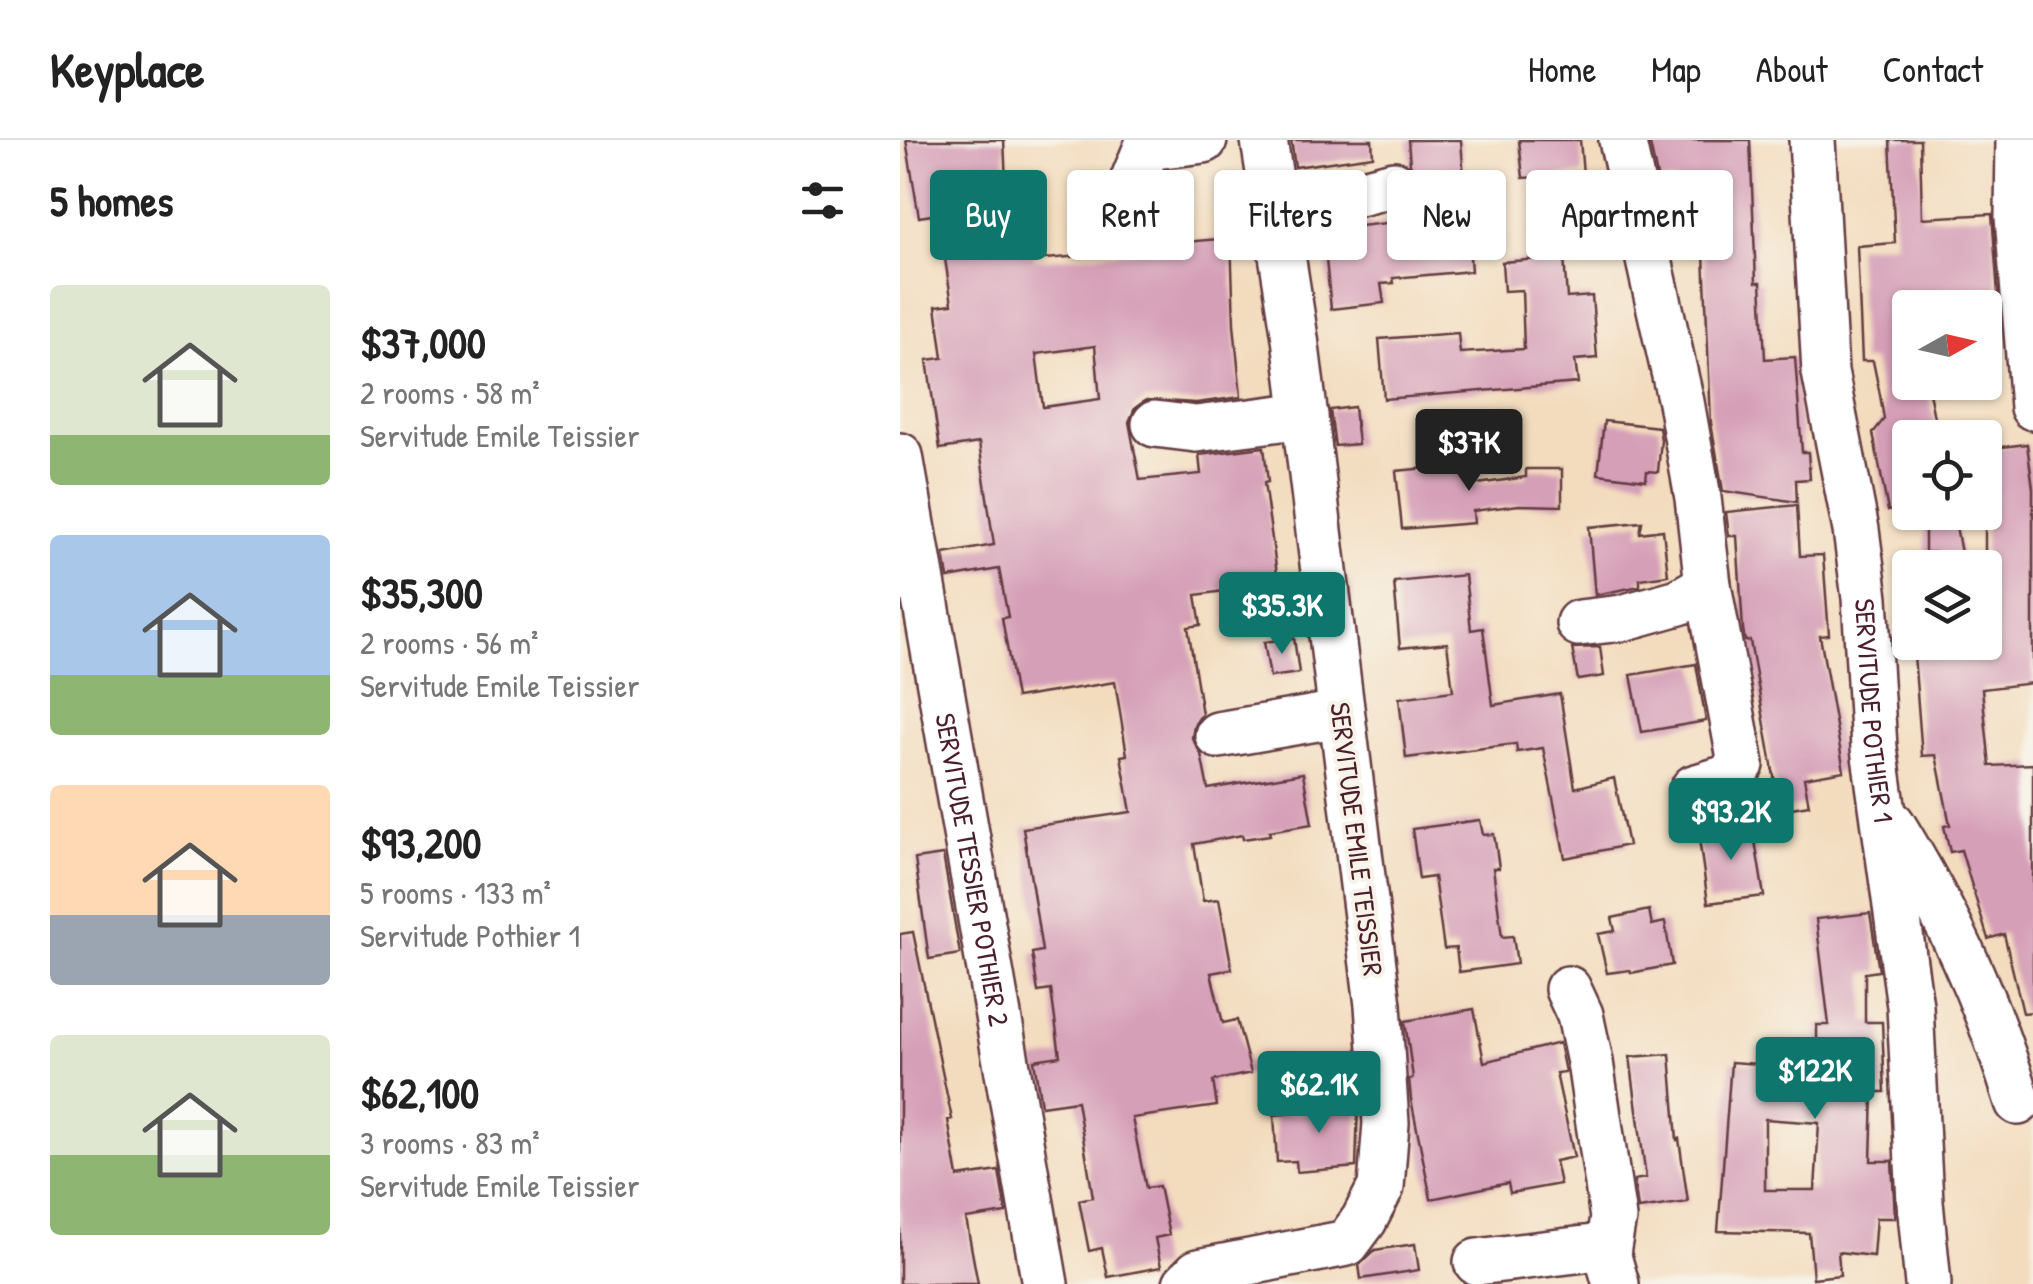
<!DOCTYPE html>
<meta charset="utf-8">
<style>
:root{--surface:#fff;--page:#f6f6f6;--text:#222;--muted:#767676;--line:#e0e0e0;--accent:#0f766e}
body{margin:0;font-family:"Patrick Hand",sans-serif;background:var(--page);color:var(--text);height:100vh;display:flex;flex-direction:column;font-size:38px;white-space:nowrap}
*{box-sizing:border-box;margin:0}
p{font-size:32px;color:var(--muted)}
.icon{flex:none;width:55px;height:55px;fill:none;stroke:currentColor;stroke-width:2;stroke-linecap:round;stroke-linejoin:round}
.map{position:relative;flex:1;overflow:hidden}
.details{display:flex;flex-direction:column;background:var(--surface);width:900px}
.details>*{flex:none}
.top-card{position:absolute;left:30px;top:30px;width:950px;height:90px;display:flex;gap:20px}
.needle{width:65px;rotate:82deg}
.controls{position:absolute;left:992px;top:150px;display:grid;gap:20px}
.controls a{display:grid;place-items:center;width:110px;height:110px;border-radius:10px;background:var(--surface);box-shadow:0 2px 8px #0004;font-size:50px}
.price{position:absolute;translate:-50% -85px;padding:0 22px;border-radius:10px;background:var(--accent);color:#fff;font-size:32px;line-height:65px;filter:drop-shadow(0 2px 5px #0008)}
.price::after{content:'';position:absolute;left:50%;top:60px;width:30px;height:22px;margin-left:-15px;background:inherit;clip-path:polygon(0 0,100% 0,50% 100%)}
.price.active{background:#222;color:#fff}
ul{padding:0;list-style:none}
li{display:flex;align-items:center;gap:30px;height:250px;padding:0 50px}
li span{display:grid;place-items:center;flex:none;width:280px;height:200px;border-radius:10px;color:#555}
li>.icon{margin-inline-start:auto}
span .icon{width:120px;height:120px;fill:#fffc;stroke-width:1}
li b{font-size:42px}
h2{display:flex;justify-content:space-between;align-items:center;height:120px;padding:0 50px;font-size:42px}
.chip{padding:0 35px;border-radius:10px;background:var(--surface);box-shadow:0 2px 8px #0004;font-size:35px;line-height:90px}
.chip.active{background:var(--accent);color:#fff}
header{display:flex;align-items:center;gap:60px;box-sizing:border-box;height:140px;padding:0 50px;background:var(--surface);border-bottom:2px solid var(--line)}
header strong{font-size:48px}
nav{display:flex;gap:55px;margin-inline-start:auto;font-size:35px}
main{display:flex;flex:1;min-height:0}
.map>svg:first-child{display:block}
.building{fill:#d59fb7;fill-rule:evenodd}
.lines{fill:none;stroke-linecap:round;stroke-linejoin:round}
.minor-casing{stroke:#633b41;stroke-width:50}
.minor{stroke:#fff;stroke-width:45}
.labels{text-anchor:middle;stroke-width:8;stroke-linejoin:round;paint-order:stroke}
.street-label{font-size:28px;fill:#4a1f2b;stroke:#f7f3e8}
</style>
<header>
<strong>Keyplace</strong>
<nav><a>Home</a><a>Map</a><a>About</a><a>Contact</a></nav>
</header>
<main>
<section class="details">
<h2>5 homes<svg class="icon" aria-label="filters" viewBox="0 0 24 24"><path d="M4 7h16M4 17h16"/><circle cx="9" cy="7" r="2"/><circle cx="15" cy="17" r="2"/></svg></h2>
<ul>
<li><span style="background:linear-gradient(#dfe7d0 75%,#8fb573 0)"><svg class="icon" aria-label="home" viewBox="0 0 24 24"><path d="M3 11l9-7 9 7M6 9v11h12V9"/></svg></span><div><b>$37,000</b><p>2 rooms · 58 m²</p><p>Servitude Emile Teissier</p></div></li>
<li><span style="background:linear-gradient(#a9c7e8 70%,#8fb573 0)"><svg class="icon" aria-label="home" viewBox="0 0 24 24"><path d="M3 11l9-7 9 7M6 9v11h12V9"/></svg></span><div><b>$35,300</b><p>2 rooms · 56 m²</p><p>Servitude Emile Teissier</p></div></li>
<li><span style="background:linear-gradient(#ffd9b3 65%,#9aa5b1 0)"><svg class="icon" aria-label="home" viewBox="0 0 24 24"><path d="M3 11l9-7 9 7M6 9v11h12V9"/></svg></span><div><b>$93,200</b><p>5 rooms · 133 m²</p><p>Servitude Pothier 1</p></div></li>
<li><span style="background:linear-gradient(#dfe7d0 60%,#8fb573 0)"><svg class="icon" aria-label="home" viewBox="0 0 24 24"><path d="M3 11l9-7 9 7M6 9v11h12V9"/></svg></span><div><b>$62,100</b><p>3 rooms · 83 m²</p><p>Servitude Emile Teissier</p></div></li>
</ul>
</section>
<div class="map">
<svg width="1133" height="1144" viewBox="0 0 1133 1144">
<rect width="100%" height="100%" fill="#f7f3e8"/>
<filter id="ink" filterUnits="userSpaceOnUse"><feTurbulence type="fractalNoise" baseFrequency=".01" numOctaves="2"/><feDisplacementMap in="SourceGraphic" scale="20" xChannelSelector="R" yChannelSelector="G"/><feConvolveMatrix kernelMatrix="1 2 1 2 8 2 1 2 1" color-interpolation-filters="sRGB"/></filter>
<filter id="wash" filterUnits="userSpaceOnUse"><feTurbulence type="fractalNoise" baseFrequency=".0048" numOctaves="4" result="noise"/><feDisplacementMap in="SourceGraphic" scale="40" xChannelSelector="R" yChannelSelector="G"/><feGaussianBlur stdDeviation="2.25" result="paint"/><feColorMatrix in="noise" values="0 0 0 0 0 0 0 0 0 0 0 0 0 0 0 0 0 1.4 0 .05"/><feComposite in="paint" operator="in"/></filter>
<g filter="url(#wash)">
<rect width="100%" height="100%" fill="#f3dcbe"/>
<g id="blocks">
<path class="building" d="M6 0H104L107 63 124 61 134 120 275 108V105L296 101 331 98 334 184 341 257 296 263 246 260 235 268 229 282 240 340 301 334 299 315 364 307 368 342 364 343 377 434 323 442 324 451 296 455 301 485 288 487 302 574 294 585 292 598 301 614 308 649 403 633 412 684 369 691 370 695 343 699 342 695 294 704 303 761 319 759 332 829 311 833 323 883 337 880 351 933 313 941 317 966 232 978 246 1048 259 1046 269 1095 255 1098 261 1127 208 1137 202 1108 189 1111 179 1060 193 1057 177 961 141 966 134 920 160 916 151 850 138 852 132 813 142 811 123 688 231 672 221 616 227 615 215 542 116 558 102 478 108 477 99 429 48 438 44 414 94 405 79 303 40 309 27 220 43 218 36 166 52 164 38 74 19 77ZM195 206 200 259 143 267 136 214Z
M391 0H472L473 16 395 27Z
M508 0H561L571 131 493 138 494 143 481 144 484 163 431 169 423 90 514 80 513 62 519 50 520 38 510 24Z
M619 0H680L683 34 623 38Z
M749 0H850L856 142H861L865 219 895 217 902 312H908L910 339 896 340 897 362 823 351 811 283 804 114H782L777 40 758 41Z
M990 0H1020L1022 78 1092 74 1099 168H1010V242H1027L1038 298H1010V366L988 371 973 293 984 279 980 255 973 221H962L957 106 995 103Z
M664 117 667 158 692 156 697 218 675 220 678 243 484 259 479 199 558 193 560 213 624 209 622 150 604 151 602 122Z
M454 267 458 304 435 306 430 270Z
M704 281 759 287 761 300 758 332 747 331 746 340 698 334Z
M1127 304 1133 348V543L1082 549 1090 626 1133 624V872L1123 873 1104 794 1088 799 1061 710 1050 712 1044 686 1050 685 1036 615 1022 616 1013 502H1085V309Z
M570 324 571 345 626 337V329H662V366L619 365 573 371 574 383 502 389 496 331Z
M897 365 900 416 923 415 929 495 920 496 944 631 904 638 909 665 880 670 850 501H845L843 489 837 396H829L826 372Z
M742 382 740 393 763 390 768 435 740 439V446L695 455 689 387Z
M1025 386H1056L1061 413 1025 412Z
M565 435 571 490 583 488 593 565 660 554 675 648 714 638 728 705 665 718 643 608 617 612 616 604 506 618 499 558 553 551 547 503 500 508 494 442Z
M394 498 399 533 370 537 364 502Z
M700 507 704 536 678 540 672 508Z
M796 524 806 581 742 592 731 535Z
M580 680 583 695 594 694 599 728H593L602 797 613 796 617 824 559 832 556 808 544 809 534 737 519 739 512 689Z
M852 682 864 756 808 763 798 691Z
M43 715 60 814 29 819 15 719Z
M749 770 752 785 765 782 772 825 731 833 730 830 707 833 698 794 715 791 712 778Z
M970 773 979 831 965 833V882H982L985 952H973L971 1021H992L995 1078H976L973 1116 938 1112 940 1135 913 1138 909 1093 818 1091 831 922 917 928V885H929L916 779ZM865 979 919 983 915 1050H865Z
M13 792 52 979 48 980 58 1037 99 1031 106 1073 66 1079 78 1144H0V794Z
M574 869 584 922 659 903 665 932 656 933 674 1017 655 1021 660 1044 610 1053 608 1043 531 1059 511 959 509 939 513 938 505 881Z
M770 914 777 1000 779 999 788 1062 738 1069 734 1040 746 1038 730 917Z
M445 957V965L458 964 456 1027 397 1032 396 1021 377 1022 374 975 406 972 405 960Z
M515 1104 519 1130 461 1139 459 1125 475 1110Z"/>
</g>
</g>
<g filter="url(#ink)">
<use href="#blocks" fill-opacity="0" stroke="#633b41" stroke-width="2.5"/>
<g class="lines">
<defs>
<g id="minor">
<path d="M722 0 781 262 798 358 808 445 841 624 827 638 794 648"/>
<path id="s1" d="M912 0 925 232 956 390 965 458 974 608 1010 866 1020 1062 1028 1144"/>
<path d="M1119 0 1118 77 1133 267"/>
<path d="M233 41 247 7 304 0"/>
<path d="M374 62 447 56 494 44"/>
<path d="M255 284 296 289 405 275"/>
<path id="s2" d="M0 316 145 1144"/>
<path d="M679 483 722 478 779 462 808 445"/>
<path d="M318 595 440 574"/>
<path d="M992 684C1049 777 1086 858 1118 962"/>
<path d="M668 849 680 875 690 922 713 1078 707 1113 716 1144"/>
<path d="M577 1122 693 1108 707 1113"/>
<path d="M286 1144 298 1132 447 1103 464 1080 481 1047 486 983 478 865 395 198 364 0"/>
</g>
</defs>
<use href="#minor" class="minor-casing"/>
<use href="#minor" class="minor"/>
</g>
</g>
<g class="labels">
<g class="street-label">
<text dy="10" stroke="none"><textPath href="#s1" startOffset="575">SERVITUDE POTHIER 1</textPath></text>
<text transform="translate(457 699) rotate(83)" y="10">SERVITUDE EMILE TEISSIER</text>
<text dy="10" stroke="none"><textPath href="#s2" startOffset="420">SERVITUDE TESSIER POTHIER 2</textPath></text>
</g>
</g>
</svg>
<div class="controls">
<a><svg class="needle" viewBox="-14 -14 28 28"><path d="M0-13l5 13h-10z" fill="#e53935"/><path d="M0 13l5-13h-10z" fill="#767676"/></svg></a>
<a><svg class="icon" aria-label="locate" viewBox="0 0 24 24"><circle cx="12" cy="12" r="6"/><path d="M12 2v4M12 18v4M2 12h4M18 12h4"/></svg></a>
<a><svg class="icon" aria-label="layers" viewBox="0 0 24 24"><path d="M12 4l9 5-9 5-9-5zM3 14l9 5 9-5"/></svg></a>
</div>
<b class="price active" style="left:569px;top:354px">$37K</b>
<b class="price" style="left:382px;top:517px">$35.3K</b>
<b class="price" style="left:831px;top:723px">$93.2K</b>
<b class="price" style="left:915px;top:982px">$122K</b>
<b class="price" style="left:419px;top:996px">$62.1K</b>
<div class="top-card">
<a class="chip active">Buy</a>
<a class="chip">Rent</a>
<a class="chip">Filters</a>
<a class="chip">New</a>
<a class="chip">Apartment</a>
</div>
</div>
</main>
